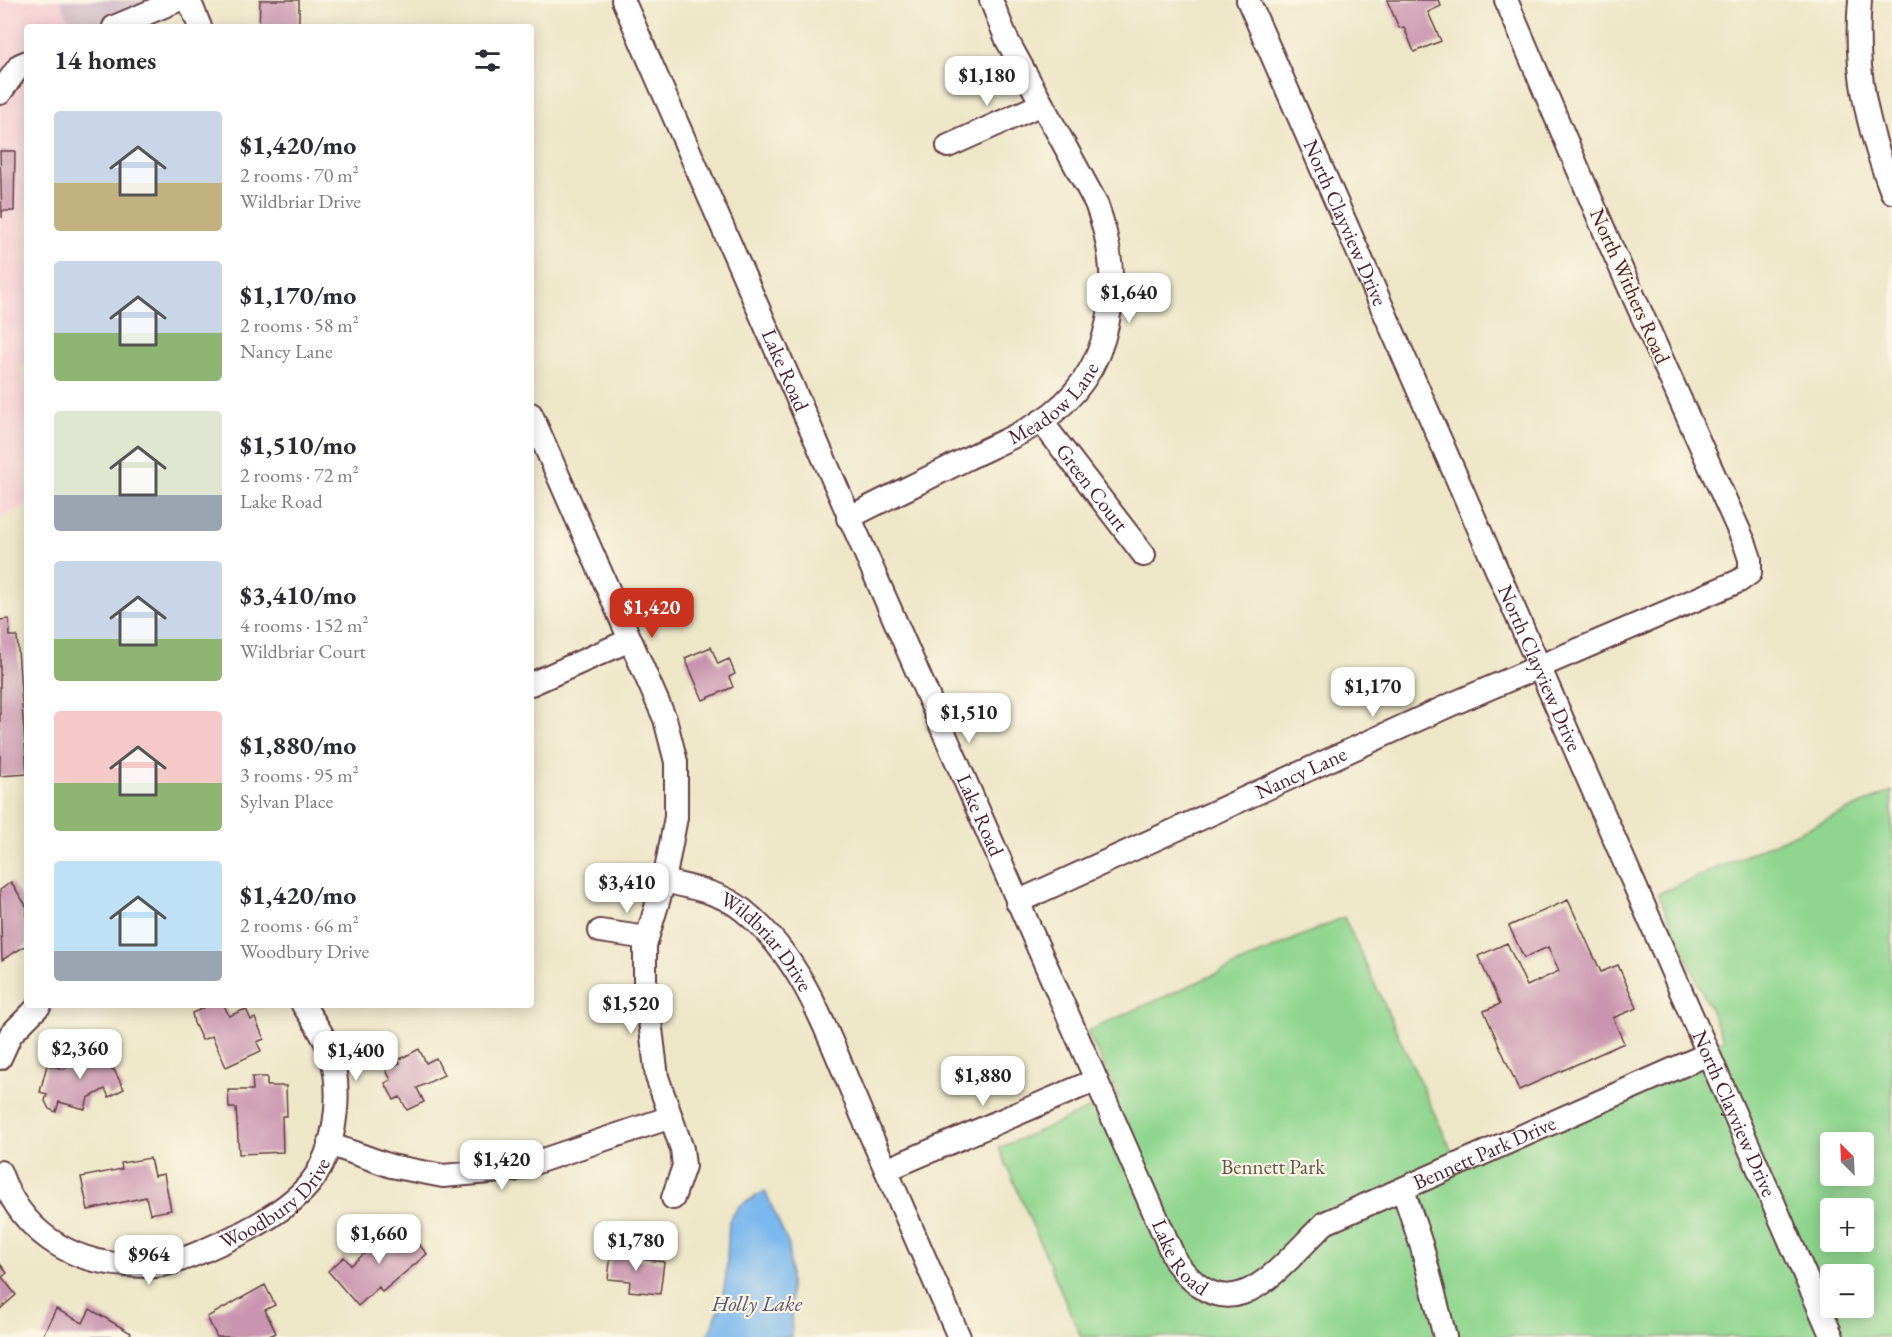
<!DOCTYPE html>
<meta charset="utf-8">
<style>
:root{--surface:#fff;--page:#f7f7f7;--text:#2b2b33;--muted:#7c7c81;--accent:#c8321e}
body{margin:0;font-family:"EB Garamond",serif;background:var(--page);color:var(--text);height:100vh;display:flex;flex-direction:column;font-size:22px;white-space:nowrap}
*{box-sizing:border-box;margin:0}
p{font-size:20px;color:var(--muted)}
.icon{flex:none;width:33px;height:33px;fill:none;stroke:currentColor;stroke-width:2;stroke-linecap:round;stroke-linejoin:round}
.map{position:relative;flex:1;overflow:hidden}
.panel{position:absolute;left:24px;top:24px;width:510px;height:984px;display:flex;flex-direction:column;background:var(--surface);border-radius:6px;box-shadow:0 3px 15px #0003}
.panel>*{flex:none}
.needle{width:39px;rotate:336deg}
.tools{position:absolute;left:1820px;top:1132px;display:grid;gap:12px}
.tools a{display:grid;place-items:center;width:54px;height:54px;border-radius:6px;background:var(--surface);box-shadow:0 3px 15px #0003;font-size:30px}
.price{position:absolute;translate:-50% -51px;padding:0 14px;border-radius:12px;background:#fff;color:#222;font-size:20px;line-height:39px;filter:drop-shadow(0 2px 3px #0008)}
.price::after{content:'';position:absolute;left:50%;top:36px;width:18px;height:14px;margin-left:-9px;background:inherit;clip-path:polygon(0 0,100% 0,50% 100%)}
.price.current{background:var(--accent);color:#fff}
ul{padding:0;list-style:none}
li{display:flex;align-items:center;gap:18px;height:150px;padding:0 30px}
li span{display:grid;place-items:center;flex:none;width:168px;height:120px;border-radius:6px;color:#555}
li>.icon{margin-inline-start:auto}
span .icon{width:72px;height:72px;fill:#fffc;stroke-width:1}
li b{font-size:26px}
h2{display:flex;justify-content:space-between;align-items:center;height:72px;padding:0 30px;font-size:26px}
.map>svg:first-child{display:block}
.built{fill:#f7cfd5}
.industrial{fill:#d2bdc8}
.green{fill:#8fd58f;stroke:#6c7a5d;stroke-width:1.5;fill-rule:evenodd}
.water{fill:#7ab8ed;stroke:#626c8c;stroke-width:1.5}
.building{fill:#c994af}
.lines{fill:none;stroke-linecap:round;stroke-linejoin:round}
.minor-casing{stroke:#623d42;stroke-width:26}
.minor{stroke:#fff;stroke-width:22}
.labels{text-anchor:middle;stroke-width:4.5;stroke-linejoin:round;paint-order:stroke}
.street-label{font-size:21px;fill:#4a1f2b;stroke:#fcf5e5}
.park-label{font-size:21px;fill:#5f5649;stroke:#fcf5e5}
.water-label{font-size:22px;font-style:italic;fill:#5b556f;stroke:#fcf5e5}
</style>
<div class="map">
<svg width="1892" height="1337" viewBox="0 0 1892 1337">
<rect width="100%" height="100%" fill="#fcf5e5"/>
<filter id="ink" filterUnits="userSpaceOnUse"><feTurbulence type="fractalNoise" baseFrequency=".0167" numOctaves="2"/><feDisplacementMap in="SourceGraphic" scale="12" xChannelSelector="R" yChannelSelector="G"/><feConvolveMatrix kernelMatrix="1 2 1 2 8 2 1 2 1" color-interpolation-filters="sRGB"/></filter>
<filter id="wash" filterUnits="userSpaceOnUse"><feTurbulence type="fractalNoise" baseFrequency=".008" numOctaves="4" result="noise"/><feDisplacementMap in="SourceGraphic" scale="24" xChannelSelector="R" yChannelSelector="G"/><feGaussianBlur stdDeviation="1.35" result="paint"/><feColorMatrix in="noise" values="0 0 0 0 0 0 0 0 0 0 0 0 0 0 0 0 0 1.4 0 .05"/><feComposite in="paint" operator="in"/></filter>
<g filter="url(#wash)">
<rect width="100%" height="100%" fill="#ede6c7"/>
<path class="built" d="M0 0H60L72 27H27V363L19 368 27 390V505L0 517Z"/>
<path class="industrial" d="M60 0H161L97 27H72Z"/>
<path class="green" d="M1892 791V1337H1081L999 1148 1119 1096 1087 1031 1344 917 1454 1156 1724 1040 1658 894ZM1830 1143H1863V1176H1830ZM1830 1209H1863V1242H1830ZM1830 1275H1863V1308H1830Z"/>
<path class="water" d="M765 1191 789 1246 792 1337H707L721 1305 726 1277 729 1221 739 1206Z"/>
<g id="blocks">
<path class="building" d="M260 0H299V27H259Z
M1387 0H1438L1441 6 1428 12 1441 41 1414 52 1404 27 1399 28Z
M0 151H15L14 211H2V218Z
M9 619 10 636H17L27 774 0 776V620Z
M711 647 718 664 729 659 735 674 729 677 733 687 703 700 685 658Z
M11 882 27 907V945L2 960 0 890Z
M1568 900 1601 972 1618 965 1637 1008 1613 1018 1624 1043 1519 1090 1484 1011 1500 1004 1478 956 1507 943 1527 986 1559 971 1548 947 1524 958 1509 926Z
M203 1005H224L229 1016 246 1009 251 1020 255 1018 264 1039 257 1042 261 1051 226 1067 212 1036 202 1040 194 1023 192 1013 204 1008Z
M92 1041 107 1068 114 1070 124 1089 109 1097 105 1089 88 1098 85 1109 59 1102 56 1112 49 1109 45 1101 47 1094 40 1092 47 1065 64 1069 81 1060 76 1050Z
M419 1049 426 1063 436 1058 444 1075 417 1088 424 1102 407 1110 400 1097 394 1100 385 1083 391 1080 386 1070 400 1063 398 1060Z
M252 1077H267V1086H286L287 1116H282L283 1152 239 1154 236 1108H229L228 1090H253Z
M150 1158 154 1176 164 1174 171 1210 150 1214 146 1197 88 1210 81 1177 122 1169 121 1163Z
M401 1223 427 1254 382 1292 379 1287 358 1306 328 1271 344 1257 351 1265Z
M612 1246 625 1247 623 1257 664 1262 660 1294 629 1291 630 1281 608 1279Z
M0 1264 7 1273 2 1277 16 1295 0 1309Z
M265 1285 275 1305 265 1310 276 1333 267 1337H217L207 1317Z
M56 1309 83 1323 90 1309 131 1333 128 1337H42Z"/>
</g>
</g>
<g filter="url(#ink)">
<use href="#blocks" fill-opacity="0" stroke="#623d42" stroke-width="1.5"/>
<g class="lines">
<defs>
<g id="minor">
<path d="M189 0 200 27"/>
<path id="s1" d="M623 0 1176 1262C1232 1337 1276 1270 1325 1223L1708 1054"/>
<path id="s2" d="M1248 0 1832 1337"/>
<path d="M1860 0C1854 71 1867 127 1892 192"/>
<path d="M114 27 178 0"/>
<path d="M0 93 20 65 27 62"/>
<path d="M948 146 1042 104"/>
<path d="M531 414 665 719 676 762V817L664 881 645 945V981L657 1077 682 1149 684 1166 673 1198"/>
<path id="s3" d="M1041 421 1144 555"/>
<path id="s4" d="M848 518C887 498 927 479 966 459 991 447 1017 436 1040 422 1116 373 1125 281 1096 203L1007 40 991 0"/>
<path d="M531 684 630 640"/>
<path id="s5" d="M664 881C693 888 721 892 744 911 807 962 831 1044 862 1115 894 1189 926 1263 959 1337"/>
<path id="s6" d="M1017 902 1450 705 1739 581 1750 573V559L1745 544 1610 244 1506 0"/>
<path d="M600 931 647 938"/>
<path d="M0 1058 11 1034 40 1005"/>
<path d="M329 1144 391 1166 443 1176 513 1170 671 1117"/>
<path d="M886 1170 1096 1080"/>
<path id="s7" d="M0 1172C20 1229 67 1262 127 1265 136 1265 146 1267 155 1266 181 1263 216 1245 240 1234 267 1220 306 1197 320 1168 337 1136 342 1087 330 1052 324 1035 313 1020 303 1005"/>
<path d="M1403 1190 1422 1247 1445 1337"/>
</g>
</defs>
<use href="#minor" class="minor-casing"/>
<use href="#minor" class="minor"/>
</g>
</g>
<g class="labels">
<g class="street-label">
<text dy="7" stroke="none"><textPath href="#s2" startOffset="243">North Clayview Drive</textPath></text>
<text transform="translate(1630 286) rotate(66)" y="7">North Withers Road</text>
<text dy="7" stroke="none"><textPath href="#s1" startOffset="404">Lake Road</textPath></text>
<text dy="7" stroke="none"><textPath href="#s4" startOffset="237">Meadow Lane</textPath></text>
<text dy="7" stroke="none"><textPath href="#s3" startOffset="84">Green Court</textPath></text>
<text dy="7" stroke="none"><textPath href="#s2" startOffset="729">North Clayview Drive</textPath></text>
<text dy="7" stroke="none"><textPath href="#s6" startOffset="312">Nancy Lane</textPath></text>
<text dy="7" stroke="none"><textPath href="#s1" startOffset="890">Lake Road</textPath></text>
<text dy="7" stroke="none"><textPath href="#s5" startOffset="124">Wildbriar Drive</textPath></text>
<text dy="7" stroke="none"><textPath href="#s2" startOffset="1215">North Clayview Drive</textPath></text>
<text dy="7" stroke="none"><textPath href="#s1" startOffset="1740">Bennett Park Drive</textPath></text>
<text dy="7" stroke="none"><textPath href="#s7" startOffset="334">Woodbury Drive</textPath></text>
<text dy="7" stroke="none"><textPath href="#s1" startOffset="1376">Lake Road</textPath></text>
</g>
<g class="park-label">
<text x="1273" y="1174">Bennett Park</text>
</g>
<g class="water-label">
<text x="757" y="1311">Holly Lake</text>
</g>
</g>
</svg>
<div class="tools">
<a><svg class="needle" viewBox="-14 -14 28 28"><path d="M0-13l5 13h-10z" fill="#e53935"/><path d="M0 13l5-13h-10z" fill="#7c7c81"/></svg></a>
<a>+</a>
<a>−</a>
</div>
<b class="price" style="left:987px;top:107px">$1,180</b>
<b class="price" style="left:1129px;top:324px">$1,640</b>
<b class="price current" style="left:652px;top:639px">$1,420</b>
<b class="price" style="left:1373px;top:718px">$1,170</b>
<b class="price" style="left:969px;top:744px">$1,510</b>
<b class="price" style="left:627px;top:914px">$3,410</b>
<b class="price" style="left:631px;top:1035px">$1,520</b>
<b class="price" style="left:80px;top:1080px">$2,360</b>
<b class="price" style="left:356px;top:1082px">$1,400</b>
<b class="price" style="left:983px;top:1107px">$1,880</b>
<b class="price" style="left:502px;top:1191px">$1,420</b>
<b class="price" style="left:379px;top:1265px">$1,660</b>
<b class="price" style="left:636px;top:1272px">$1,780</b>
<b class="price" style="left:149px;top:1286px">$964</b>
<section class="panel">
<h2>14 homes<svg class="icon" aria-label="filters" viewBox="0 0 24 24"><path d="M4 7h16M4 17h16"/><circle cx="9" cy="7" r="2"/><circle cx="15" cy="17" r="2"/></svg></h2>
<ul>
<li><span style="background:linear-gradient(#c9d6e8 60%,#c2b280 0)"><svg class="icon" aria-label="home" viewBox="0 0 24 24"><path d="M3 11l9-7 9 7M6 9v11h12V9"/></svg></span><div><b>$1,420/mo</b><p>2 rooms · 70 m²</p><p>Wildbriar Drive</p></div></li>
<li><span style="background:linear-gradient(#c9d6e8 60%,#8fb573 0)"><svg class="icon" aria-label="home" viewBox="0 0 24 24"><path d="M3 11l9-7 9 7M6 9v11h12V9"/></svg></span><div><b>$1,170/mo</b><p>2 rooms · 58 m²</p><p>Nancy Lane</p></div></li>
<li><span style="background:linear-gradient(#dfe7d0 70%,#9aa5b1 0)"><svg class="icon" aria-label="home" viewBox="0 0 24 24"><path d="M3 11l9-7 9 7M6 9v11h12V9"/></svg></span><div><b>$1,510/mo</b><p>2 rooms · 72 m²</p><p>Lake Road</p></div></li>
<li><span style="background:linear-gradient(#c9d6e8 65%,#8fb573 0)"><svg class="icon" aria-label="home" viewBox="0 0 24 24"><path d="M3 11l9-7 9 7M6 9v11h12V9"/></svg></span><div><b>$3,410/mo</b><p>4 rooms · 152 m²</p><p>Wildbriar Court</p></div></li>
<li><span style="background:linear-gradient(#f6c9c9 60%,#8fb573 0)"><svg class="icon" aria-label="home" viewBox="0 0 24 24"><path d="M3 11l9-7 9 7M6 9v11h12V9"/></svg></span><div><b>$1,880/mo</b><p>3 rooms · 95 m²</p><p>Sylvan Place</p></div></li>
<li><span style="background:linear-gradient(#bfe0f5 75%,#9aa5b1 0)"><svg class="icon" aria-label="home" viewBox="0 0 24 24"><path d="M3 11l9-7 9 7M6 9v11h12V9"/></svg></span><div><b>$1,420/mo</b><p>2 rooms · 66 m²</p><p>Woodbury Drive</p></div></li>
</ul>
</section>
</div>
